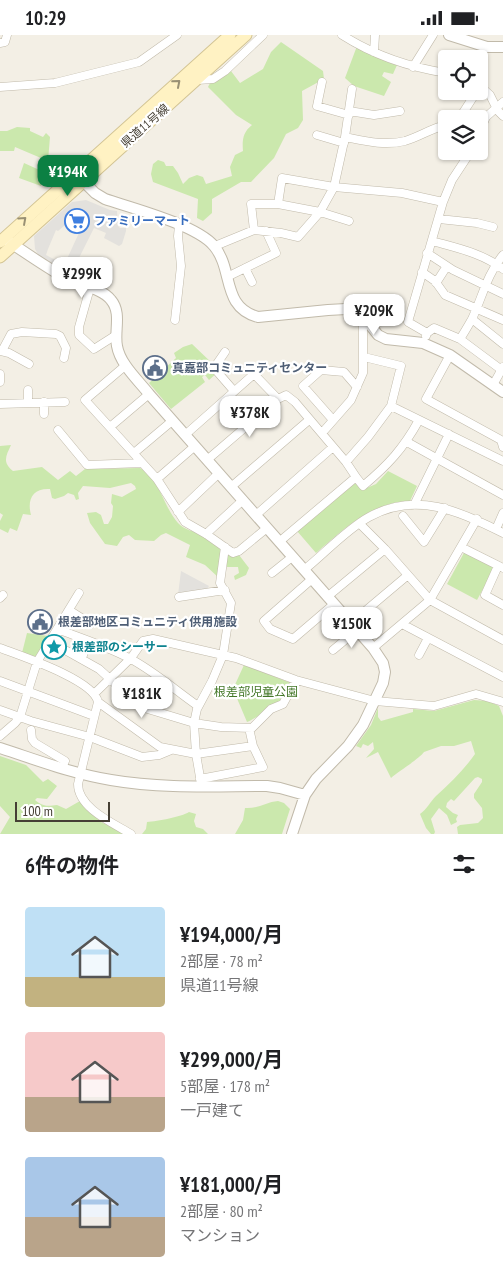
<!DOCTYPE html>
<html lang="ja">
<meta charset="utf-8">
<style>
:root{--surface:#fff;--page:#f2f2f2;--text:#202124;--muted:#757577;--accent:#0b8043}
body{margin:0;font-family:"PT Sans Narrow","Noto Sans JP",sans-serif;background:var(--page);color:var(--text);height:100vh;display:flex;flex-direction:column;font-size:19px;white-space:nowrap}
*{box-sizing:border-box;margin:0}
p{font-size:16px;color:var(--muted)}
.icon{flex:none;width:28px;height:28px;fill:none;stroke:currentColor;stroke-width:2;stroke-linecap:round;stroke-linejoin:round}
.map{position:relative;height:799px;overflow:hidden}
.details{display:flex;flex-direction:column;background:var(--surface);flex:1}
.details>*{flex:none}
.fabs{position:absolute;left:438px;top:15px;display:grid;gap:10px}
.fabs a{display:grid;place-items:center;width:50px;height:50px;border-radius:5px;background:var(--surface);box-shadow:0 1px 4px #0004;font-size:25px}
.scale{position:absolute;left:15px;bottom:12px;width:95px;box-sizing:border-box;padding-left:5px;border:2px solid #453f34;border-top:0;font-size:14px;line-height:18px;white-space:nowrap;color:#453f34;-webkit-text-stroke:4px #fff;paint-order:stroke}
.price{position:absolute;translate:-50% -42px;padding:0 11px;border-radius:10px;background:#fff;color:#222;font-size:16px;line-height:32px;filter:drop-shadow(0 1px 2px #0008)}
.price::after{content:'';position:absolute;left:50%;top:30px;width:15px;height:11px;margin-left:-8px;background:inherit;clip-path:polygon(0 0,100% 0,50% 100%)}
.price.current{background:var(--accent);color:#fff}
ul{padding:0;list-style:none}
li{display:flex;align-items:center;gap:15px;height:125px;padding:0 25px}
li span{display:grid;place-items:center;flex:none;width:140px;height:100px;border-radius:5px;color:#555}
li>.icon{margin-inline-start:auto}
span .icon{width:60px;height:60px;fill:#fffc;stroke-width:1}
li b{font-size:21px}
h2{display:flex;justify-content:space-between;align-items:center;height:60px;padding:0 25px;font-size:21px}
.status{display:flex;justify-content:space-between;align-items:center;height:35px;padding:0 25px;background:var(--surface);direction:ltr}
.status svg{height:14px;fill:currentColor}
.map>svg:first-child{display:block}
.green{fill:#cbe8ad}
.parking{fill:#e3e1dd}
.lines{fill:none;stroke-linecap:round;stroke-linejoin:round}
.minor-casing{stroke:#c1baaa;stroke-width:9}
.tertiary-casing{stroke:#c1baaa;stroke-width:12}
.secondary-casing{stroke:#d3c494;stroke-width:13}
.minor{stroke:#fff;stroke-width:8}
.tertiary{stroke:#fff;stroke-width:10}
.secondary{stroke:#fff2c3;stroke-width:11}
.oneway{stroke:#999074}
.labels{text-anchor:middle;stroke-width:4.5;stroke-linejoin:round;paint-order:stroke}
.street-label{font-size:12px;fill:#453f34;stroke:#fff}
.shop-label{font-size:12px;font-weight:bold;fill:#366cbe;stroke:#fff;text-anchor:start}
.service-label{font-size:12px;font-weight:bold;fill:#4e5e75;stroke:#fff;text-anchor:start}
.culture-label{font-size:12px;font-weight:bold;fill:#0d838f;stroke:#fff;text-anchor:start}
.park-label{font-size:12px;fill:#437728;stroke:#fff}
</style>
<div class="status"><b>10:29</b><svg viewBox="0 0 49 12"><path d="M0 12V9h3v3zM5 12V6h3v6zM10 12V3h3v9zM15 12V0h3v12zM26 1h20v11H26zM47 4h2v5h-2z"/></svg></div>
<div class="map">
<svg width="503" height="799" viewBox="0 0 503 799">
<rect width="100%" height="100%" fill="#f3efe5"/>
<path class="green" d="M281 7 323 36 324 44 302 56 303 85 298 93 286 99 274 123 251 147H241L212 164V178L203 186 197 183 198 164 153 147 151 139 153 129 158 125 164 127 166 131H173L178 138 183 149 189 143 197 140 203 142 206 149 232 141 230 132 235 120 243 116C242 105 243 97 252 90L236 80 208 52 210 48 231 36 240 48 263 34 271 17Z
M357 11 397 30 393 39 384 37 382 41 391 47 384 61 354 51 345 43Z
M17 92 30 93V96L43 102 46 98 50 102 48 126 15 112 14 116H0V96H7Z
M24 128 46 138 41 151 19 143Z
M192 309 214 330 217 338 209 345 205 340 202 342 205 347 171 374 149 348 176 323 174 318 183 312Z
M11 410C6 421 2 427 13 436L42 432 58 445 70 436 76 441 85 434 140 433C160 444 163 471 178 488 184 495 194 496 202 500 209 503 215 510 221 514L219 543 205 530 186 522 190 510 166 498 161 500 154 506 135 505 129 500 123 502 117 511 105 509 90 488 87 478 96 477 101 480 104 489H108L112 482 113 471 111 468 112 459 122 462 136 454 135 451 131 448 110 453 83 451 78 458 79 464 76 465 74 460 68 458 64 461 55 464 52 463 50 454C32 453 27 465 31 480L23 479 17 496 10 493 8 498 0 494V486L3 480 0 478V411Z
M388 436 417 451 410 466C371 467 343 495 316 518L297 496 355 448 362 455 376 449Z
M465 516 495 532 477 565 447 549Z
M227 518 235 521 239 520 249 533 246 540 235 545 234 541 239 538 238 532H227Z
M27 598 48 601 36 621H29L22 618Z
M244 630 291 648C287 654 285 661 280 666 278 669 251 686 247 687L233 654Z
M474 665 488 666 499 671 503 681V799H458L457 792 460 790 478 788 483 783 482 773 474 763V759L482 747V744L478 742 475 743 454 766 451 764 447 768 446 772 453 778 458 780 456 784 457 787 451 790 447 780 439 773 431 784 435 797 434 799H431L426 793 420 779C427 774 430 767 436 761 450 748 464 735 475 719L471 706 454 711H441L424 717C419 724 399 736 391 743L378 717 366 723 374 714 373 707 368 711 363 709 361 713 356 711 371 690 378 673V682L381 686 413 677V674L434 676Z
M0 721 26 730 43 747 48 744 57 751 47 764 37 763 35 765C43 772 48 771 57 770L66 774 80 766 101 787 126 799H0L10 782 0 771Z
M278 766 284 768 290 774 282 799H235L243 785 245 773C258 774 266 767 278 766Z
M189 777 196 779 194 786 196 792 203 794 208 799H142L146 794 147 787C158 786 181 782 189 777Z"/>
<path class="parking" d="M86 165 110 175 117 176 118 191 120 193H126V196L122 209 119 211 104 203 106 198 94 193 77 227 81 230 79 235 82 237 78 245 61 237 84 187 78 179 58 196 56 195 48 214 46 220 61 228 59 233 41 224 35 214 34 201 72 167Z
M181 536 209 551 206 556 178 560Z"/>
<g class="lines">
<defs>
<path id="minor" d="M342 0C375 21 408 32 446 38
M0 8 5 7 7 0
M374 17 375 0
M413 32 433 0
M197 45 213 44 225 36 263 0
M322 47 317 71 349 80
M479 50 490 60 498 76 503 81
M0 52 55 48 139 27 177 0
M349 76 374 80 400 76
M459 84 477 56
M479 98 486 82 503 67
M317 100 344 108
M345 102C365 106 385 111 405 106 419 102 432 93 446 90
M439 184 477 188 493 192
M349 186 320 177 278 169 282 143 334 152 345 102 352 54
M254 195 251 169H278
M432 206C457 213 482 218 503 234
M215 211 254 195 281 198 298 202 320 177 334 152 402 158 443 167
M427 218 453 235 503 259
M245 233 252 247
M422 237 435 246 445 260 503 285
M227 242 276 218 266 196
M436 248 447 231
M90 253 79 292V300L94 314 116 300
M472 284 503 309
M175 285 181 231 178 201 179 190
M427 298 408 287 443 167 452 145 471 116
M426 301 427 298 434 293 460 304C464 298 468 291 472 284 482 263 487 239 503 220
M460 304 503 336
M0 316 9 318 29 329
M2 316 11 299 22 297 56 299 60 301 66 313 64 323
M225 317 214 333 234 356
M450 320 426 364 501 405 503 412
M126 330 85 365 157 444 185 487 206 499 233 518 239 516 267 493
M0 347V339
M493 350 503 332
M28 355V368
M44 367V379
M0 369 65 367
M391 371 503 426
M333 385 303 351 321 335 344 337 357 352
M110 392 149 359
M58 395 87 430 142 428
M322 398 351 365 363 338V281
M185 400 254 339 278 364 286 360 295 367 346 427 356 442 279 507
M407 407 503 460
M134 418 172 386
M207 425 278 364
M346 427 368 402 391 371 401 331 364 322
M356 442 363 451C388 430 403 414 419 385
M157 444 195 411
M231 452 309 385
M414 470 449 399
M178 477 219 438
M256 480 333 412
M403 481 424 507 445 473
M360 489 385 514 430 565 503 605
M496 494 503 478
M206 499 243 465
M461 512 503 533
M498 531 485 560 503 570
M304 535C324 519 347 494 369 482 416 456 460 476 503 498
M272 538 292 522
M312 544 264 586 270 594 293 604 334 569
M179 562 225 555
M327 562 385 514
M0 563 3 560
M69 575 91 589
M351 588 408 540
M402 589 503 642
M57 594C81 603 106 611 129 623 154 636 175 655 198 671
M49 606 99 634 141 672 194 688 221 692 252 693 271 674 283 669 296 645
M0 613C21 621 94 645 98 667L78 749C78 773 113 788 131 799
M373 613 430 565 477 484
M333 615 357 595
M419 620 428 603
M82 623 88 606
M0 646 94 681
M94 659 131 623 143 606 153 604 236 623 296 645 375 666 434 671 476 659 503 667
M98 667 160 712 196 719 194 688 197 674 212 646 223 620 231 568 220 548 225 512
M0 675 31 686 90 702 142 722 159 720 171 715
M31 695 32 704 35 708 65 726 62 733
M0 701 15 688 20 682 37 627 79 558
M200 744 263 732 253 711 249 693
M201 748 196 719 253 711"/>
<path id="tertiary" d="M449 0 487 12H503
M79 142 95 158 105 164C132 173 197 190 214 211 234 235 221 272 258 282L328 275 346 274 354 276 363 281 378 300 386 304 423 308 450 320 503 357
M8 206C27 219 46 232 67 244 80 251 102 253 111 265 122 278 114 296 117 311 120 329 138 345 149 359L373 613 383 628 385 637 383 648 363 690 348 711 316 744 305 760 292 799
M0 713C37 725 73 739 111 745 163 754 215 751 267 751L280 753 305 760"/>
<path id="secondary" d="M0 207 230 0
M0 222 246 0"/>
</defs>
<use href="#minor" class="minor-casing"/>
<use href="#tertiary" class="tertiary-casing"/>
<use href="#secondary" class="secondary-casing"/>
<use href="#minor" class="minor"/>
<use href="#tertiary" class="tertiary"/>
<use href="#secondary" class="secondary"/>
</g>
<defs><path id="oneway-chevron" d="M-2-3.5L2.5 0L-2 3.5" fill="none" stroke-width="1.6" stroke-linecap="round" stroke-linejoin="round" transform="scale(1.25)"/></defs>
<g class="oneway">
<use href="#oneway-chevron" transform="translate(177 48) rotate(-41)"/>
<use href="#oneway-chevron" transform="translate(23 185) rotate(-42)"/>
</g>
<defs>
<symbol id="supermarket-ring" viewBox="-11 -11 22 22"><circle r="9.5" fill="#fff" stroke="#3f7fe0" stroke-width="1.5"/><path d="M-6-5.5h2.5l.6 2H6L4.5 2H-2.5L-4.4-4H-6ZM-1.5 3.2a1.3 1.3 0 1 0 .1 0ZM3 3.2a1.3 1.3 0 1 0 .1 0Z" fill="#3f7fe0"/></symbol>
<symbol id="civic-ring" viewBox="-11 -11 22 22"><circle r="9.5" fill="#fff" stroke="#5c6f8a" stroke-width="1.5"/><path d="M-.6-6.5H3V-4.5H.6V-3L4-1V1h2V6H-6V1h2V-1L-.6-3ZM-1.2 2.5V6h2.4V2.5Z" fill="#5c6f8a"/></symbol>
<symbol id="sight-ring" viewBox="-11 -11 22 22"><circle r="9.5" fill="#fff" stroke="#0f9aa8" stroke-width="1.5"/><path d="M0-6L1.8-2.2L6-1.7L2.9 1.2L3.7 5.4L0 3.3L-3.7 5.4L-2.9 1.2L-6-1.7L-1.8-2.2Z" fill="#0f9aa8"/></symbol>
</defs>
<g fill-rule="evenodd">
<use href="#supermarket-ring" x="63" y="172" width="28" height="28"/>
<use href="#civic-ring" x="141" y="319" width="28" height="28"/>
<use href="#civic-ring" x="26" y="573" width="28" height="28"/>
<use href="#sight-ring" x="40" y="598" width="28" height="28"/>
</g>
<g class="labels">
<g class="street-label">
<text transform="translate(145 91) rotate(-41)" y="4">県道11号線</text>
</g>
<g class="shop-label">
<text x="94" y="190">ファミリーマート</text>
</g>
<g class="service-label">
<text x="172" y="337">真嘉部コミュニティセンター</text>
<text x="58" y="591">根差部地区コミュニティ供用施設</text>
</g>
<g class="culture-label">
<text x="72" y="616">根差部のシーサー</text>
</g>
<g class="park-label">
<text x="256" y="661">根差部児童公園</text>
</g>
</g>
</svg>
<div class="fabs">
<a><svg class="icon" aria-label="locate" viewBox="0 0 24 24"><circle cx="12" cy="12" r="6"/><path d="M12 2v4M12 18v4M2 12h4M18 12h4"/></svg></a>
<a><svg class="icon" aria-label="layers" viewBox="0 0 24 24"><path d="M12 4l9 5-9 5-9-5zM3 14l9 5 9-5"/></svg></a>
</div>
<div class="scale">100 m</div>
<b class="price current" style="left:68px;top:162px">¥194K</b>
<b class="price" style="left:82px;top:264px">¥299K</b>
<b class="price" style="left:374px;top:301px">¥209K</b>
<b class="price" style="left:250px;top:403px">¥378K</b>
<b class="price" style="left:352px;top:614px">¥150K</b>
<b class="price" style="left:142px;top:684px">¥181K</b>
</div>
<section class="details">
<h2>6件の物件<svg class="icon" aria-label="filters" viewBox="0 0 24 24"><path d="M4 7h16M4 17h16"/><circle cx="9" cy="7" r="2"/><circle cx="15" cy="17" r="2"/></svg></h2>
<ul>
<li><span style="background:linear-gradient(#bfe0f5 70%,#c2b280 0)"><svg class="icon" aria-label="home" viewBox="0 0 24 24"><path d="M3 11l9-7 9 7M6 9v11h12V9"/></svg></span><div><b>¥194,000/月</b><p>2部屋 · 78 m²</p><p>県道11号線</p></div></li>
<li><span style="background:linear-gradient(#f6c9c9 65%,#b9a48a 0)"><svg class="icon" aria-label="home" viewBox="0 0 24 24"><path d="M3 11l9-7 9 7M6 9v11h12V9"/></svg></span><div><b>¥299,000/月</b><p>5部屋 · 178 m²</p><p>一戸建て</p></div></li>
<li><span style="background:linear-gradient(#a9c7e8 60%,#b9a48a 0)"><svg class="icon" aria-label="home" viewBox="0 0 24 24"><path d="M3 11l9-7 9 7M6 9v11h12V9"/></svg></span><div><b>¥181,000/月</b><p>2部屋 · 80 m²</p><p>マンション</p></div></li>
</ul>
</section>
